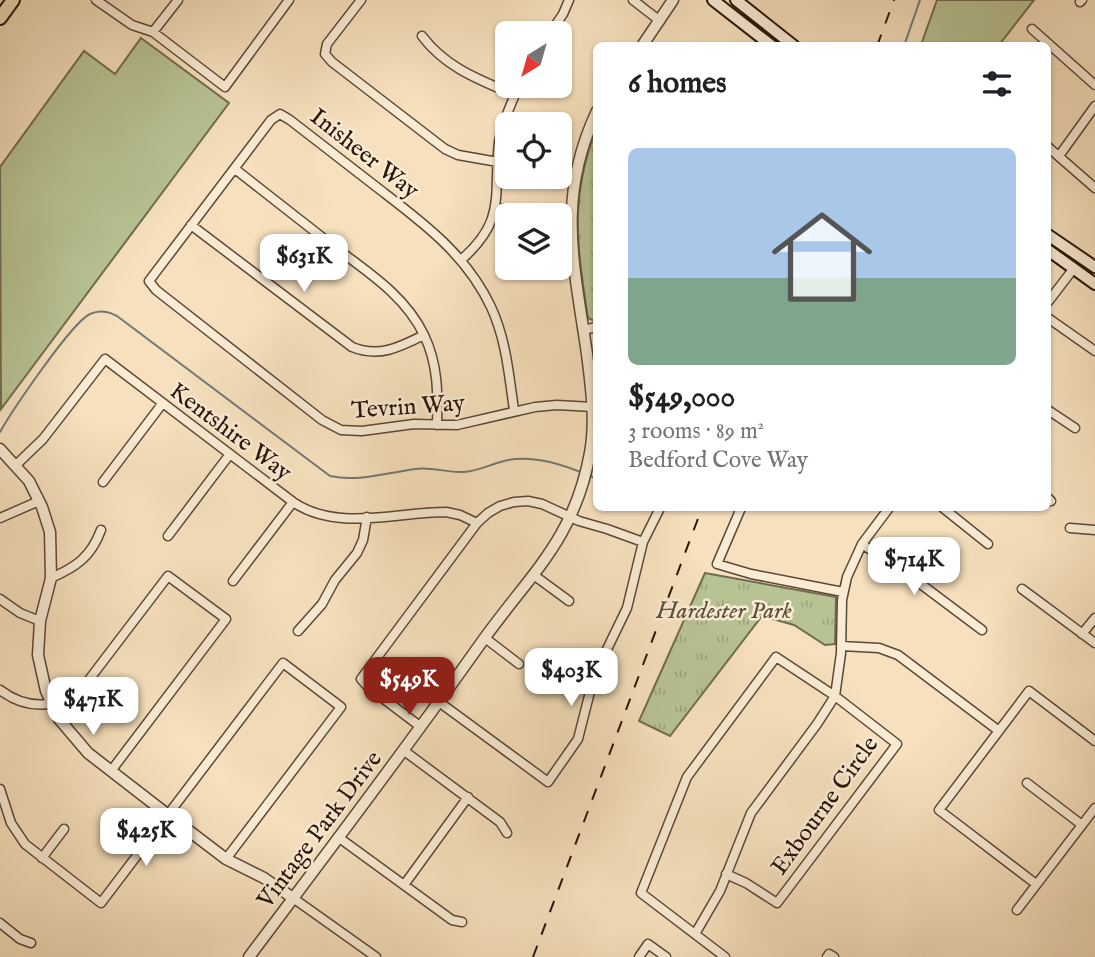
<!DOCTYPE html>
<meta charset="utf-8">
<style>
:root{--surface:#fff;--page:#f6f6f6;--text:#202124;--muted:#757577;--accent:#8f2418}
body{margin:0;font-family:"IM FELL English",serif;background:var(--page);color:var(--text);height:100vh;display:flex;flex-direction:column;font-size:26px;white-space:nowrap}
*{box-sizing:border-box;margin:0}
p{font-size:23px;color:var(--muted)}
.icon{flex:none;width:38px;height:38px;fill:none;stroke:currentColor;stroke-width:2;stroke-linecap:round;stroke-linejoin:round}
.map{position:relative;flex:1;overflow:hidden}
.side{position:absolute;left:593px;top:42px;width:458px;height:469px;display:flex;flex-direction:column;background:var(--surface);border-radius:10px;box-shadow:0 2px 5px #0004}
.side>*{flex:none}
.needle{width:46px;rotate:217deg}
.tools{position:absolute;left:495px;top:21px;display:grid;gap:14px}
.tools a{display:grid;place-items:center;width:77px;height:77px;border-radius:10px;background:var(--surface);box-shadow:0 2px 5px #0004;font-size:35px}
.price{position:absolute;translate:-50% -60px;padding:0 16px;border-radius:14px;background:#fff;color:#222;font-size:23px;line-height:46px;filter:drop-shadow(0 2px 4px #0008)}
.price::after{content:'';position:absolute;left:50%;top:42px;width:21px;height:16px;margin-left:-10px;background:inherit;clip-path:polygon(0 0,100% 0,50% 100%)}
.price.selected{background:var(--accent);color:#fff}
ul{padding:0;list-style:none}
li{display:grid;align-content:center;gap:14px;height:371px;padding:0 35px}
li span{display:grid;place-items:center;height:217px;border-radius:10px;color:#555}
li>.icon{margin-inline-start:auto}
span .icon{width:126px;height:126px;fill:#fffc;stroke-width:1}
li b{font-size:30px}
h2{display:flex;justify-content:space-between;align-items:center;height:84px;padding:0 35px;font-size:30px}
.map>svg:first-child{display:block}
.grass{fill:#b8c394;stroke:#706c4e;stroke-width:2}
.park{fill:url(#park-tufts);stroke:#706c4e;stroke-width:2}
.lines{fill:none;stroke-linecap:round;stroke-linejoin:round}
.stream{stroke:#727874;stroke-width:2}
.minor-casing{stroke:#5c4735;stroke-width:11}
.tertiary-casing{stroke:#5c4735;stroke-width:13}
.secondary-casing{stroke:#291408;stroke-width:14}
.primary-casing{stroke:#291408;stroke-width:16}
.minor{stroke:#f9ebd4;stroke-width:8}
.tertiary{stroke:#f9ebd4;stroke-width:10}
.secondary{stroke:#f9ebd4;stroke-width:10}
.primary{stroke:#f6e0bd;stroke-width:12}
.rail{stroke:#291408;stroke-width:2;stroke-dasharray:12 12;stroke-linecap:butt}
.labels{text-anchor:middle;stroke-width:5;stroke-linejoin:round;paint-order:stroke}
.street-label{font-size:24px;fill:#291408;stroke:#f9ebd4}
.park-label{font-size:24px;font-style:italic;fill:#5b5139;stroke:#f9ebd4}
</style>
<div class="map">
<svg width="1095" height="957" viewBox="0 0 1095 957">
<defs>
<pattern id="park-tufts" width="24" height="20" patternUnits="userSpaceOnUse" patternTransform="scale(1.75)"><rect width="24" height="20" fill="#b8c394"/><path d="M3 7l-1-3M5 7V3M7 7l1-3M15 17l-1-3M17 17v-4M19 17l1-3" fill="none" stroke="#9ea77e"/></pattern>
</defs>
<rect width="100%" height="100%" fill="#f6e0bd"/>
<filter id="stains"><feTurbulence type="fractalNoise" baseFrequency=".00286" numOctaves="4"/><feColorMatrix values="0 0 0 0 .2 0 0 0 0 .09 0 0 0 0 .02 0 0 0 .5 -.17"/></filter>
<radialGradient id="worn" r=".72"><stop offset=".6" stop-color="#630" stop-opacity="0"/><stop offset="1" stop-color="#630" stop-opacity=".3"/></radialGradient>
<path class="grass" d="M937 0H1034L999 45H921Z
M141 38 229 103 1 409 0 167 84 51 115 74Z"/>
<path class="park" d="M597 127V322L588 318C577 245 569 198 597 127Z
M705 573 836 597 835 644 825 645 794 625 762 616 670 736 639 721Z"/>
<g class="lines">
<path class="stream" d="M904 46 920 0
M0 432C12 411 71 323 90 314 102 309 112 312 121 319L330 476C357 482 388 473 415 469 431 466 446 473 463 472 477 472 491 464 504 461 530 454 559 463 583 473
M588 475 597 479"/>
<defs>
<path id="minor" d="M96 0 132 25 153 32 225 87 289 0
M361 0 327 44 325 54 332 62 445 149 458 155 498 162
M633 0 660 21
M1080 2 1082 0
M1032 29 1095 85
M153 32 178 0
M550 33 563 14 569 0
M422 36C446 68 480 80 515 95
M1048 147 1095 188
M1059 156 1095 106
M235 169C267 194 300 220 332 245 366 271 405 295 424 335 438 364 438 393 437 425
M495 208 570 213
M191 225 352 347C379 358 400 347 424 335
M461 260C507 220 493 196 499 142 502 123 511 103 519 86
M1048 302 1074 268
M1048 318 1095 351
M583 330 597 327
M514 410C509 375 506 339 491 307 467 256 426 225 383 192 352 168 321 144 290 120L280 114 271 120 149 281 156 290 322 420 341 430 362 431 414 424 457 425 535 407 557 405 593 407
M1048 410 1075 428
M16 465 43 439 105 359 293 502C337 532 396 512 446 512L460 515 477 523
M103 482 162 404
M1048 498 1051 501
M741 508 717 564 751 574 843 592
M943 508 988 544
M0 518 39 501
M1070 528 1095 530
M168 536 230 454
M862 544 922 585 982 630
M535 576 569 601
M51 578C76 567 91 557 101 530
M233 581 293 502
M1022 589 1095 643
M0 599 20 613 40 621
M298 631 322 604 335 580 357 553 363 540 367 517
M1082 634 1095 618
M485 638 519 664
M841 646 879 648 898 655 999 731
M0 690C29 712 64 709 88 681L168 576 226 619 111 771
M439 702 548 782 578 739 594 676 627 608 643 542 660 508
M421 727 368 687 361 679 477 523 488 513 500 506 514 502 528 501 542 504 579 521 607 529 643 542
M403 750 500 822 507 833
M1027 783 1082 825
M0 789 11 823 25 844 101 903 283 663 341 707 226 859
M338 837 452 920 462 922
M42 858 64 829
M1036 884 939 810 1029 691 1095 741
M404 885 468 797
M293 898 376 957
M1017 910 1095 808
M0 923 20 939 31 943
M695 934 720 891 751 813 817 724 835 696 841 653 842 600 847 577 862 544 889 508
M639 957 648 944 666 957
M725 957 641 893 687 777 776 657 835 696 897 744 777 903 746 883 726 874
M827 957 829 954 834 957"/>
<path id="tertiary" d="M642 46 673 0
M0 449 29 481 42 507 50 532 51 578 40 621 38 655 46 691 59 719 88 753 159 808 226 859 264 878 293 898
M249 957C327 853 406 749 481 643 529 575 574 541 590 453 596 420 591 387 587 354 574 264 556 198 597 111"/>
<path id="secondary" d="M713 0 772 46
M736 0 794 46
M1048 235 1095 267
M1048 250 1095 284"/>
<path id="primary" d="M0 18 13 0"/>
</defs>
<use href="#minor" class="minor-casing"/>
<use href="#tertiary" class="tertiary-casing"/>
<use href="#secondary" class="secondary-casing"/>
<use href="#primary" class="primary-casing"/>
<use href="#minor" class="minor"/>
<use href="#tertiary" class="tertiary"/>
<use href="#secondary" class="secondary"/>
<use href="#primary" class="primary"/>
<path class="rail" d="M877 46 894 0
M533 957 702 508"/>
</g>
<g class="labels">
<g class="street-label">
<text transform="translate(365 153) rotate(38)" y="8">Inisheer Way</text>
<text transform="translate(408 406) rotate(-4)" y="8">Tevrin Way</text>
<text transform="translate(231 431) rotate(37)" y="8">Kentshire Way</text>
<text transform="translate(824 805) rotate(-54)" y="8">Exbourne Circle</text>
<text transform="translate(319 829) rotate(-53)" y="8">Vintage Park Drive</text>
</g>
<g class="park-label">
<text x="724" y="618">Hardester Park</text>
</g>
</g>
<rect width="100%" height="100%" filter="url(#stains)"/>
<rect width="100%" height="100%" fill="url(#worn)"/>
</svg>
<div class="tools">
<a><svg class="needle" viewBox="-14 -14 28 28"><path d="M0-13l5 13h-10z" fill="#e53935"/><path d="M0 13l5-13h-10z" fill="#757577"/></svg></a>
<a><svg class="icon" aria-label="locate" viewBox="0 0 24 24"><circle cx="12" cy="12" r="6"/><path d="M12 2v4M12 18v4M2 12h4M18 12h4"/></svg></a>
<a><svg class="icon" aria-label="layers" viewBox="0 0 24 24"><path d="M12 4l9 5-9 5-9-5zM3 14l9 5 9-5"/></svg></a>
</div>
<b class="price" style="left:304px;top:294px">$631K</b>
<b class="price" style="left:914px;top:597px">$714K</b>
<b class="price" style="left:571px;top:708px">$403K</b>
<b class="price selected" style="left:409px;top:717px">$549K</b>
<b class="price" style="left:93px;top:737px">$471K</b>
<b class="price" style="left:146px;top:868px">$425K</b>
<section class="side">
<h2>6 homes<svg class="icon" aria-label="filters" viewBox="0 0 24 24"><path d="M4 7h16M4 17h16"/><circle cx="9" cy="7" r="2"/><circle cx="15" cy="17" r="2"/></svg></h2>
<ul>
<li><span style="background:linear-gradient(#a9c7e8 60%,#7fa58c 0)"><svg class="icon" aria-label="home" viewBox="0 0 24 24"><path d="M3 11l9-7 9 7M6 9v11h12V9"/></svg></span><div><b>$549,000</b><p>3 rooms · 89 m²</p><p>Bedford Cove Way</p></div></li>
</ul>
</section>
</div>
